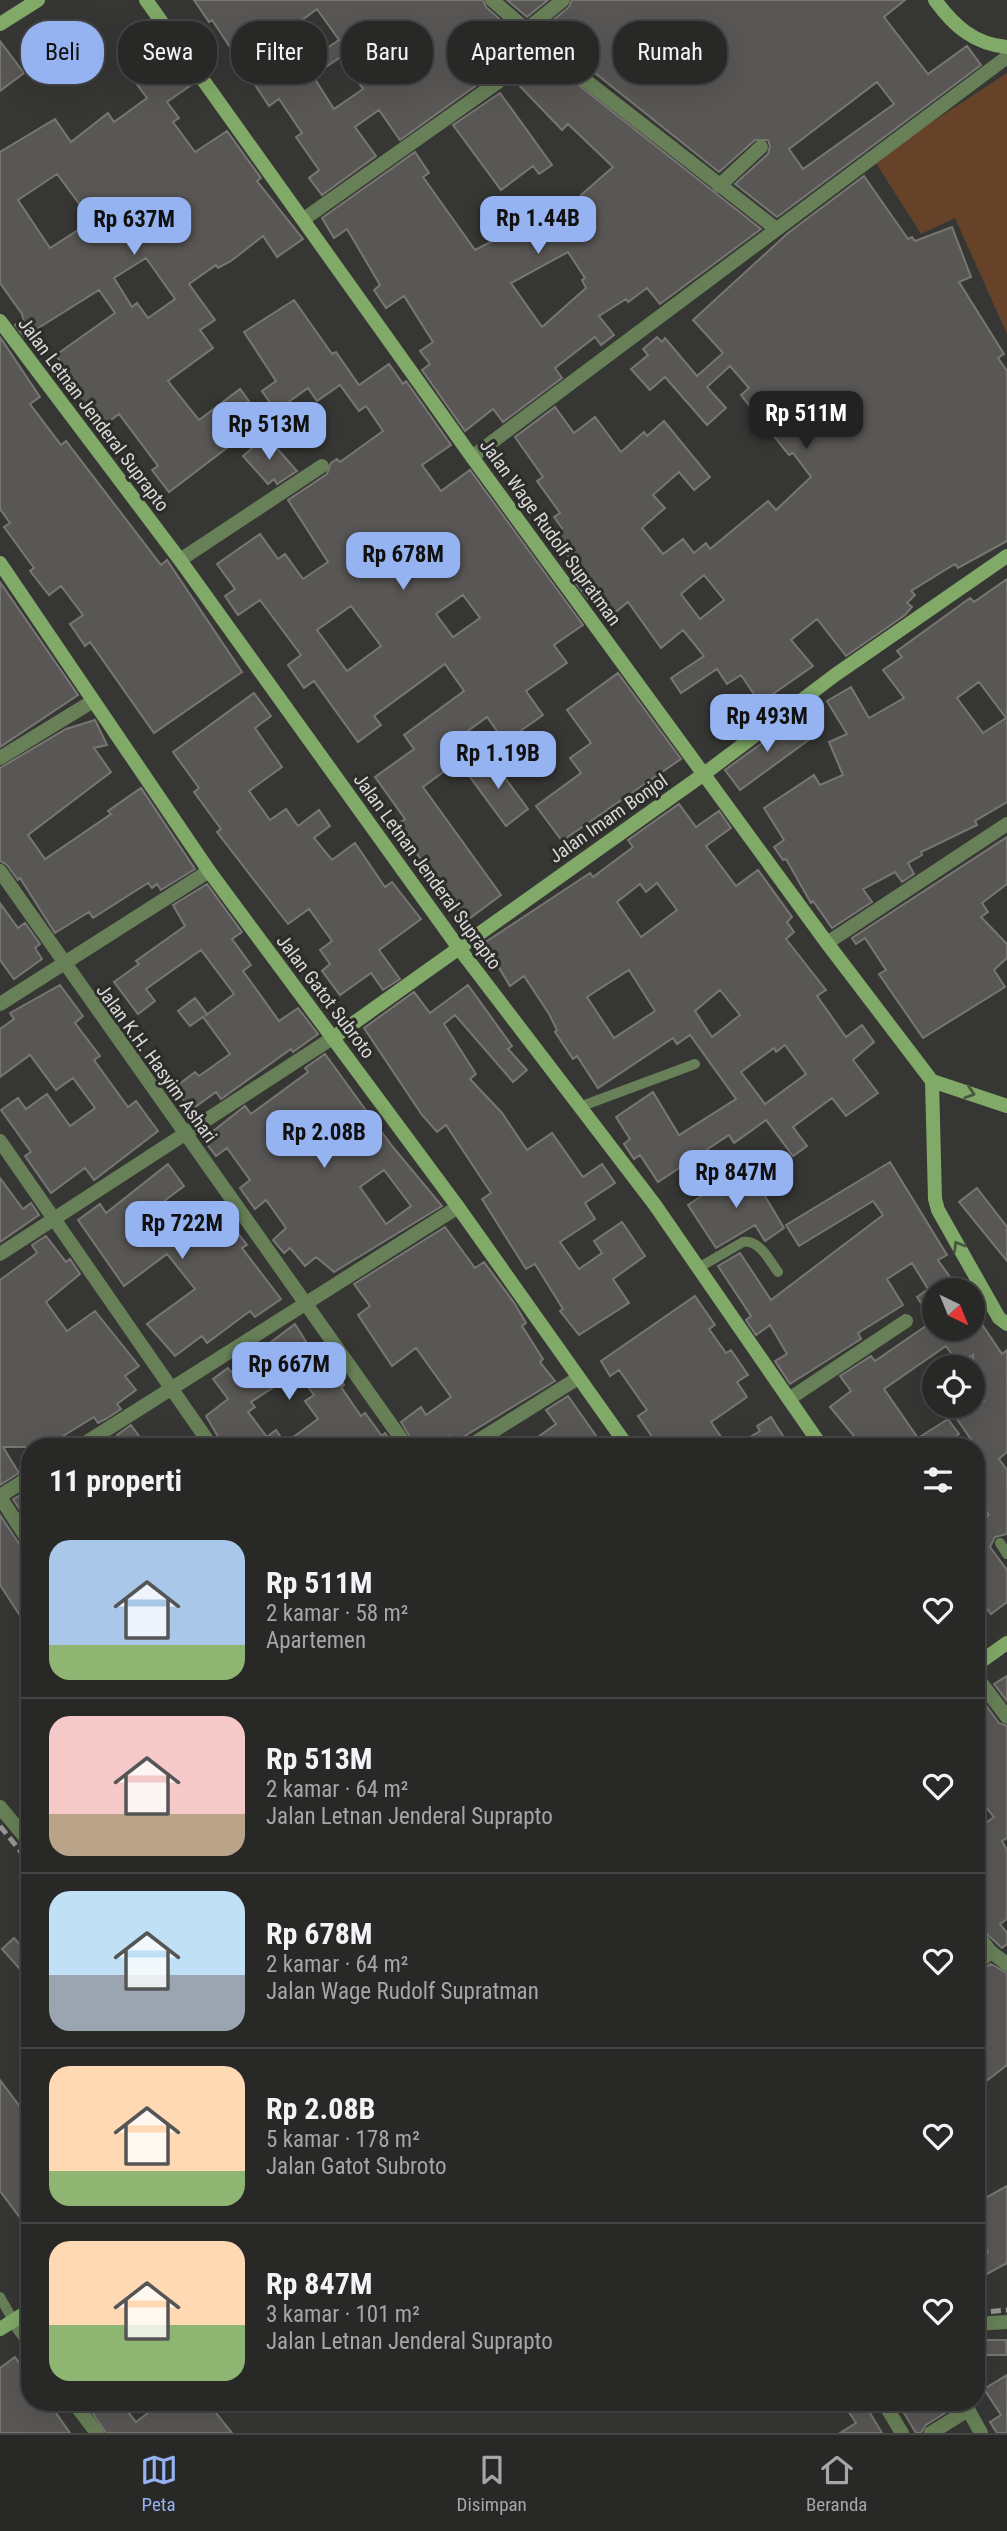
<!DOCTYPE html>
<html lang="id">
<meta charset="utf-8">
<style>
:root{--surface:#282827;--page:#343433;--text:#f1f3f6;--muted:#a5a6a7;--line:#444;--accent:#95b2f1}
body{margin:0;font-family:"Roboto Condensed",sans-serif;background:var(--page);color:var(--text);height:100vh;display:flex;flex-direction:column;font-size:26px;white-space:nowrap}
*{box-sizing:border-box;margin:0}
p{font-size:23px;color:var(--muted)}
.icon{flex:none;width:38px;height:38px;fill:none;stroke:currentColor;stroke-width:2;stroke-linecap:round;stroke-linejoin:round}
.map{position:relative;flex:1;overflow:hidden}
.drawer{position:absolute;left:21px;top:1438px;width:964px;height:973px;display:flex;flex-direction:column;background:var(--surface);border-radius:28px;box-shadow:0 7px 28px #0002,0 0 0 2px var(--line)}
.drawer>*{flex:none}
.guide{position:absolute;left:21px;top:21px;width:966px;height:63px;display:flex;gap:14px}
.needle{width:46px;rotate:137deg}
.tools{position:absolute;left:922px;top:1278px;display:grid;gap:14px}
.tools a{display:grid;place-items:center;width:63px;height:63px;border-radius:50%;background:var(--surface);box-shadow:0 7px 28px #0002,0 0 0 2px var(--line);font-size:35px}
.price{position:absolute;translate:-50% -60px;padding:0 16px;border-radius:14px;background:var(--accent);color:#111;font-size:23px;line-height:46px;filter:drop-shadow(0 2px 4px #0008)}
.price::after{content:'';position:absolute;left:50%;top:42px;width:21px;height:16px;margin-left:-10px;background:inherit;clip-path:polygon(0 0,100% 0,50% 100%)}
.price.current{background:#222;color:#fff}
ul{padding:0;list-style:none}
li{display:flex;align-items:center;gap:21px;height:175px;padding:0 28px}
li+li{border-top:2px solid var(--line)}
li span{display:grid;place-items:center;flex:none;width:196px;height:140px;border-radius:21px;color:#555}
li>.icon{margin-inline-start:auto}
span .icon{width:84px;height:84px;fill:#fffc;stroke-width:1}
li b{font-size:30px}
h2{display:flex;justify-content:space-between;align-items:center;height:84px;padding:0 28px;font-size:30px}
.pill{padding:0 24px;border-radius:28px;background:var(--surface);box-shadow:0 7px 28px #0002,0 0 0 2px var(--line);font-size:24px;line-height:63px}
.pill.current{background:var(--accent);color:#111}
.tabs{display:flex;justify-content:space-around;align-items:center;height:98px;border-top:2px solid var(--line);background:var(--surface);font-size:19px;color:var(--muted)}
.tabs a{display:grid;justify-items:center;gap:4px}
.tabs .current{color:var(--accent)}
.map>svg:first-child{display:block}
.green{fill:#664229}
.building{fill:#595755;stroke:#777673;stroke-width:2;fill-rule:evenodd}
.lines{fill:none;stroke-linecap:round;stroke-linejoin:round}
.lane{stroke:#678057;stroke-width:10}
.street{stroke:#678057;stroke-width:14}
.secondary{stroke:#81a968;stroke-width:14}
.rail{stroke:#969694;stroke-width:5;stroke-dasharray:10 5;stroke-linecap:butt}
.oneway{stroke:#4a5840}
.labels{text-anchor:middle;stroke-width:6;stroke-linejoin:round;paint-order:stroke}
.street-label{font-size:19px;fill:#d9d9d7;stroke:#2c2c2a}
</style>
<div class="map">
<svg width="1007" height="2433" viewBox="0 0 1007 2433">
<rect width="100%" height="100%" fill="#363634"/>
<path class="green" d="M1007 73V334L955 218 921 234 874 160Z"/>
<path class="building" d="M194 0H483L486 7 512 30 506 35 509 38 498 64 486 51 476 60 488 77 400 140 379 110 355 127 376 156 322 195 309 178 319 170 296 137 302 133 279 99 269 106 212 20 209 22ZM317 9 339 40 310 59 290 29ZM348 52 364 75 357 80 363 89 334 109 313 76Z
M507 0H548L527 17Z
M572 0H905L884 17 928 74 967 46 981 65 777 217 735 184 768 154 770 146 768 140H755L719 172 541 30 569 7ZM877 82 894 104 803 169 789 149Z
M0 41 24 73 0 91Z
M165 43 194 83 167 102 179 118 173 122 195 152 227 131 261 178 257 181 303 239 277 257 263 236 231 261 218 268 216 265 189 284 215 320 200 330 213 348 168 381 199 420 240 389 249 401 222 422 236 441 169 492 152 470 158 466 119 414 99 429 77 395 81 392 56 355 115 313 99 290 24 337 15 325 23 319 22 314 0 283V152L55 119 71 142 108 113 114 122 147 98 127 71ZM57 174 92 221 50 248 18 200ZM146 258 175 299 148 318 137 303 132 307 114 278Z
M533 49 761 229 660 304 647 288 628 302 626 299 599 316 614 335 601 345 595 337 555 368 562 378 503 422 493 409 465 431 422 370 430 364 420 351 433 342 404 296 386 308 374 290 380 285 347 229 334 238 322 218 415 152 429 173 423 177 475 250 539 217 543 224 583 197 581 195 613 167 568 124 562 130 513 79 522 56ZM568 252 585 278 582 280 586 288 542 327 511 283Z
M500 93 552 165 539 174 533 166 501 190 453 125Z
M864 176 908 239 912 237 915 241 952 227 971 277 959 282 1004 354 998 358 1007 371V541L958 568 955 564 911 591 915 595 907 603 912 607 905 615 846 656 817 619 791 640 813 666 760 703 741 675 727 684 717 669 681 693 671 678 704 656 683 630 661 648 628 602 612 615 595 594 588 599 574 581 583 574 552 536 562 528 554 517 560 513 537 481 543 477 515 437 555 407 574 433 595 417 621 452 644 432 647 436 664 421 710 477 694 490 679 472 653 495 665 508 642 528 663 554 683 539 694 553 706 543 710 549 768 501 776 510 811 477 793 453 789 455 741 395 749 388 730 366 707 387 726 408 707 425 665 377 650 390 631 369 648 355 643 349 657 337 662 342 665 338 697 376 723 353 693 320 788 233ZM704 575 724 600 700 619 681 594Z
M294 300 332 354 336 352 359 385 389 364 403 384 406 381 451 445 422 465 441 491 470 470 583 625 554 645 567 663 526 691 543 715 505 742 487 717 446 747 457 762 423 787 501 895 466 921 396 825 405 819 375 777 414 749 404 735 464 691 445 664 374 716 381 725 358 742 314 681 304 688 288 665 301 655 260 600 238 615 225 596 235 589 217 564 260 534 278 559 285 554 303 579 328 562 288 500 327 474 331 463 337 459 340 462 383 431 366 406 359 411 340 385 317 401 308 388 276 411 262 391 276 381 244 332ZM463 595 480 618 453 637 436 614ZM351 606 381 646 347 671 317 630Z
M0 337 40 397 30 404 61 445 66 441 161 565 167 560 242 672 154 733 90 642 85 646 70 624 83 615 61 586 49 595 30 571 34 568 4 527 10 523 0 509Z
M266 436 297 471 277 484 274 479 268 484 243 456Z
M1007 579V802L975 821 977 825 921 852 922 855 908 863 914 874 902 882 895 872 863 889 872 902 832 928 813 901 811 903 786 859 783 860 774 847 784 840 764 808 814 775 820 785 843 775 829 742 847 734 827 701 851 687 869 718 904 698 883 670 902 657 897 651 970 598 974 602ZM979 682 1006 718 983 733 957 698Z
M0 582 78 695 0 747Z
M618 673 681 759 562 841 536 806 581 773 570 758 591 743 567 710Z
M254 693 271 716 255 728 282 767 249 791 270 820 286 809 298 826 319 810 330 826 314 838 332 860 355 843 385 887 392 882 421 919 379 950 400 979 383 990 371 973 340 995 322 971 330 964 320 950 332 941 309 909 288 924 217 832 221 829 194 792 199 788 173 752Z
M795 719 810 739 740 790 725 770Z
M95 720 107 745 94 748 111 772 28 835 45 859 111 814 108 811 141 788 195 869 161 890 157 884 152 888 148 883 93 918 89 912 55 933 20 878 18 880 7 865 0 861V768L66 729Z
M489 756 528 809 506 826 467 773Z
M679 804 696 827 719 811 731 828 706 846 736 886 758 870 792 917 787 922 794 932 786 939 826 990 817 996 846 1037 862 1025 874 1042 853 1060 878 1093 846 1116 832 1098 793 1127 807 1146 793 1156 766 1120 734 1143 729 1135 658 1182 640 1155 634 1159 624 1144 630 1139 616 1117 653 1092 679 1135 736 1099 690 1035 677 1044 673 1038 598 1088 577 1056 573 1059 555 1032 557 1030 549 1014 524 976 510 986 484 943 590 873 593 877 633 847 628 840ZM657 883 677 910 641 937 617 902 640 884 646 892ZM629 970 655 1011 614 1038 587 997ZM720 990 740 1015 712 1037 695 1011ZM785 1045 806 1074 765 1104 741 1072 774 1048 776 1052Z
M1007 837V884L982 903 988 912 981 917 1007 944V958L994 970 1005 987 923 1038 879 974 886 970 865 938 856 944 852 938Z
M207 884 242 932 232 939 251 965 243 971 279 1021 298 1008 318 1034 293 1052 291 1049 221 1099 216 1092 191 1110 174 1088 195 1072 199 1076 230 1054 203 1017 190 1026 178 1011 195 998 207 1014 205 1016 234 994 201 950 146 989 155 1001 138 1014 114 982 139 964 136 961 185 926 173 905Z
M0 903 18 928 25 923 40 944 35 948 42 959 14 979 0 960Z
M60 985 83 1016 75 1023 100 1056 94 1060 128 1107 136 1101 158 1131 94 1180 85 1168 51 1193 25 1156 31 1152 1 1110 18 1098 26 1109 47 1094 70 1126 95 1108 73 1078 56 1090 30 1055 0 1077V1029L14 1019 10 1013Z
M468 985 512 1046 508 1049 527 1070 513 1082 455 1015 444 1024 476 1074 470 1079 502 1113 527 1150 552 1133 583 1177 602 1164 615 1183 585 1203 595 1219 560 1242 579 1269 602 1253 594 1241 622 1222 645 1256 613 1279 629 1303 579 1335 560 1311 563 1309 535 1264 526 1269 514 1250 482 1199 491 1193 446 1125 437 1132 422 1115 364 1028 414 992 430 1013Z
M325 1054 392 1146 442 1206 334 1272 316 1257 305 1266 290 1248 284 1253 273 1240 286 1228 266 1200 255 1209 240 1188 250 1180 227 1148 216 1156 203 1139 245 1106 251 1114 308 1072 305 1068ZM384 1170 411 1206 386 1224 360 1187Z
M890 1162 947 1255 938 1260 959 1290H934V1328H973V1311L1002 1354 1007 1350V1452L999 1459 1007 1470V1534L995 1537 990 1547 1007 1570V1602L991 1614 984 1605 976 1611V1524L989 1515 976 1497V1472L984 1467 976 1458V1447L957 1419 984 1401 973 1384V1355L959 1365 946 1346 884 1389 918 1438 948 1419 959 1434 941 1447H863L830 1407 851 1391 840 1376 871 1356 875 1361 933 1321 917 1297 928 1289 912 1263 887 1279 903 1305 858 1333 861 1339 790 1384 775 1361 787 1354 770 1325 756 1335 746 1320 751 1316 718 1266 740 1253 771 1300 883 1215 873 1201 799 1246 786 1225Z
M168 1164 184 1186 155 1208 172 1230 210 1202 231 1230 234 1228 247 1245 242 1248 281 1299 255 1317 250 1311 207 1343 202 1336 175 1356 147 1324 195 1289 167 1254 124 1286 78 1220 100 1204 106 1213Z
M747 1166 784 1228 765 1241 755 1225 716 1248 688 1205Z
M0 1178 23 1209 31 1203 39 1215 0 1242Z
M977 1188 1007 1227V1261L959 1202Z
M445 1227 475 1268 484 1262 515 1304 526 1323 522 1326 543 1359 540 1362 555 1381 455 1442 450 1436 435 1447H416L401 1422 421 1407 426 1415 451 1397 416 1348 392 1366 358 1315 370 1306 354 1284Z
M46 1236 66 1262 70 1259 80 1274 46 1302 67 1331 95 1311 139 1366 125 1376 136 1390 117 1404 121 1409 106 1419 98 1423 94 1417 55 1441 59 1447H3L19 1473 0 1485V1280L37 1253 32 1245Z
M695 1296 715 1325 709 1329 726 1353 731 1350 748 1375 737 1382 747 1397 711 1422 728 1447H659L638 1416 647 1410 619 1370 610 1376 601 1361Z
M295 1324 321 1366 327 1361 344 1385 341 1387 361 1416 365 1413 382 1436 385 1433 395 1447H224L206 1416 228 1399 213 1379 228 1368 231 1372ZM297 1372 314 1395 305 1401 318 1419 285 1443 276 1430 267 1437 248 1412 255 1407 251 1402Z
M568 1396 604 1447H524L556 1424 546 1410Z
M771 1417 790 1447H733L760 1431 757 1426Z
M131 1425 147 1447H126L117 1435Z
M30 1490V1525L13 1499Z
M0 1515 22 1548 30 1553V1631L0 1585Z
M1007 1676V1701L994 1684Z
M977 1693 999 1723 1007 1726V1838L1002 1841 1007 1850V1919L1000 1924 1007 1933V1944L1002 1948 976 1924V1830L994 1817 976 1795Z
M14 1938 30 1956 19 1968 2 1949Z
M991 1964 1007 1973V2065L976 2089V1973Z
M0 2080 30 2120V2231L0 2191Z
M1007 2186V2263L983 2276 976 2259 988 2252 976 2233V2203Z
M976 2340H1006L1007 2355H976Z
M15 2357 30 2379V2403H49L70 2433H0V2368Z
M1007 2375V2433H997L990 2422 1001 2415 984 2389Z
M86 2403H121L136 2422 161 2403H208L232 2433H106Z
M843 2403H864L882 2433H840L856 2423Z
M898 2403H956V2406L926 2425 921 2433H916Z"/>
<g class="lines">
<path class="lane" d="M582 1106 695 1064
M698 1268 743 1242C760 1240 769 1260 778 1272
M1000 1543 1007 1554
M0 2297 13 2320"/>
<path class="street" d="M492 0 580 76 775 228
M719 186 761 147
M304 219 498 82 505 73 520 35 563 0
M472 457 1007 57
M180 560 322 466
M0 758 93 701
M0 871 407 1447
M827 943 1007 824
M0 1004 209 871
M0 1141 212 1447
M0 1254 334 1037
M789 1399 906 1321
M79 1447 458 1207
M468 1447 578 1378
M0 1496 30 1477
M0 1497 30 1543
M976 1676 1007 1717
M0 1807 30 1843
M976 1933 991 1952 1007 1964
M976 1964 991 1952
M13 2320 30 2343
M976 2324 1007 2322
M74 2403 97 2433
M136 2403 138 2405
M884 2403 902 2433
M965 2404 981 2433
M931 2433 968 2410"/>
<path class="secondary" d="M146 0 472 457 827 943 932 1081 1007 1106
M935 0C954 26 974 44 1007 47
M0 24 38 0
M0 321 180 560 458 947 655 1205 822 1447
M0 563 209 871 458 1207 628 1447
M334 1037 704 774 835 675 1007 556
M932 1081 935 1199 938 1210 999 1318 1007 1324
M976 1665 1007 1643
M0 2329 30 2310"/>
<path class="rail" d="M0 1826 30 1863
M976 2313 1007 2310"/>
</g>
<defs><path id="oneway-chevron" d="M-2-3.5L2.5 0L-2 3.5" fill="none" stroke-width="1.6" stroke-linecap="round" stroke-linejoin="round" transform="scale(1.75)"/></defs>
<g class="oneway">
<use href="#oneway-chevron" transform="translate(970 1093) rotate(18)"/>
<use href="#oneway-chevron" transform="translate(958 1246) rotate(-120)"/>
</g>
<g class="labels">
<g class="street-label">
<text transform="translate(94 414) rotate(53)" y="7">Jalan Letnan Jenderal Suprapto</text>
<text transform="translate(551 532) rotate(54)" y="7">Jalan Wage Rudolf Supratman</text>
<text transform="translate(608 818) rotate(-35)" y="7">Jalan Imam Bonjol</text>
<text transform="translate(428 871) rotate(54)" y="7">Jalan Letnan Jenderal Suprapto</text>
<text transform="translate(326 996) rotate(53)" y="7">Jalan Gatot Subroto</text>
<text transform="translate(157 1063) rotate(54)" y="7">Jalan K.H. Hasyim Ashari</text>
</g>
</g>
</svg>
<div class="tools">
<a><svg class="needle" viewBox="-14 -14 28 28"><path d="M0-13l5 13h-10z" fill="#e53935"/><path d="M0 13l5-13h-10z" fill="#a5a6a7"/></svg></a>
<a><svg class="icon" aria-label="locate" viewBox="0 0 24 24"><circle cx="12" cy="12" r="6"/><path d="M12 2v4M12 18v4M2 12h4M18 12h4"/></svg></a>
</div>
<b class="price" style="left:538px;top:256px">Rp 1.44B</b>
<b class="price" style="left:134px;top:257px">Rp 637M</b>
<b class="price current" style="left:806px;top:451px">Rp 511M</b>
<b class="price" style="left:269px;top:462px">Rp 513M</b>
<b class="price" style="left:403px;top:592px">Rp 678M</b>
<b class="price" style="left:767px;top:754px">Rp 493M</b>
<b class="price" style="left:498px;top:791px">Rp 1.19B</b>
<b class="price" style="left:324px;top:1170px">Rp 2.08B</b>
<b class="price" style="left:736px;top:1210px">Rp 847M</b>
<b class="price" style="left:182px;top:1261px">Rp 722M</b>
<b class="price" style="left:289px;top:1402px">Rp 667M</b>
<div class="guide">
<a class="pill current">Beli</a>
<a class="pill">Sewa</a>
<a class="pill">Filter</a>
<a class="pill">Baru</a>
<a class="pill">Apartemen</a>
<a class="pill">Rumah</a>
</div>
<section class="drawer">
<h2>11 properti<svg class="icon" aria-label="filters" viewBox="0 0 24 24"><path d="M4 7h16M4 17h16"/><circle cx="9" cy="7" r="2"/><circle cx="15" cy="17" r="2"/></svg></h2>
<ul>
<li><span style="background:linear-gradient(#a9c7e8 75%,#8fb573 0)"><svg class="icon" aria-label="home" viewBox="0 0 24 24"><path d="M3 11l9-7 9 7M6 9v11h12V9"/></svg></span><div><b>Rp 511M</b><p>2 kamar · 58 m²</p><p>Apartemen</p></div><svg class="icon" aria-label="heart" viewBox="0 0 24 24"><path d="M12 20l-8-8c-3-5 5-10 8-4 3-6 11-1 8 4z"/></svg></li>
<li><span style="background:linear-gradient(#f6c9c9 70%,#b9a48a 0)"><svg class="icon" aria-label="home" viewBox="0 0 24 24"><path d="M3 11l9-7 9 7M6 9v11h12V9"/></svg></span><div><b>Rp 513M</b><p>2 kamar · 64 m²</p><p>Jalan Letnan Jenderal Suprapto</p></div><svg class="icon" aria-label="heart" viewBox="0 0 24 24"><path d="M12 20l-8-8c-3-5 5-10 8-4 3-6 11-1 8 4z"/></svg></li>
<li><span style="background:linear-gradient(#bfe0f5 60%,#9aa5b1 0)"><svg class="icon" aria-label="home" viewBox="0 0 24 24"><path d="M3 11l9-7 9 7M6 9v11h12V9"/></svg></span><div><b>Rp 678M</b><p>2 kamar · 64 m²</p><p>Jalan Wage Rudolf Supratman</p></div><svg class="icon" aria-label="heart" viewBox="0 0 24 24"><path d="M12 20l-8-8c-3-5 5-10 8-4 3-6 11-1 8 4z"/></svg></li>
<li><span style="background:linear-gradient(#ffd9b3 75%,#8fb573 0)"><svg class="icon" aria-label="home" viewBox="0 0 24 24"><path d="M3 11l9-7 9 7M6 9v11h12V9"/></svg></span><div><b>Rp 2.08B</b><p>5 kamar · 178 m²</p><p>Jalan Gatot Subroto</p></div><svg class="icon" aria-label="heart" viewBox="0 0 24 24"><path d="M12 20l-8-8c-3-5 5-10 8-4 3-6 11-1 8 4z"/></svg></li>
<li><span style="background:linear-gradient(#ffd9b3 60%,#8fb573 0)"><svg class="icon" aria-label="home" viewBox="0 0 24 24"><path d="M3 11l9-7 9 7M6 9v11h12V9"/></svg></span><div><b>Rp 847M</b><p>3 kamar · 101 m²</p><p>Jalan Letnan Jenderal Suprapto</p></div><svg class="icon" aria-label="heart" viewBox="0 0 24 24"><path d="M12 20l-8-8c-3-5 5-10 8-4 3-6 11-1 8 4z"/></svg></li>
</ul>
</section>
</div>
<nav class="tabs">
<a class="current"><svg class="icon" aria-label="map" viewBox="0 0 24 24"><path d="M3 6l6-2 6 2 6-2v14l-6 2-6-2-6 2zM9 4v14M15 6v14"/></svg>Peta</a>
<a><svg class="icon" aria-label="saved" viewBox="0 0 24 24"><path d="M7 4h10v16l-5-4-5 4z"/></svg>Disimpan</a>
<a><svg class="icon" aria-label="home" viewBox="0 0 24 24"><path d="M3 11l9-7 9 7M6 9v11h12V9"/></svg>Beranda</a>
</nav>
